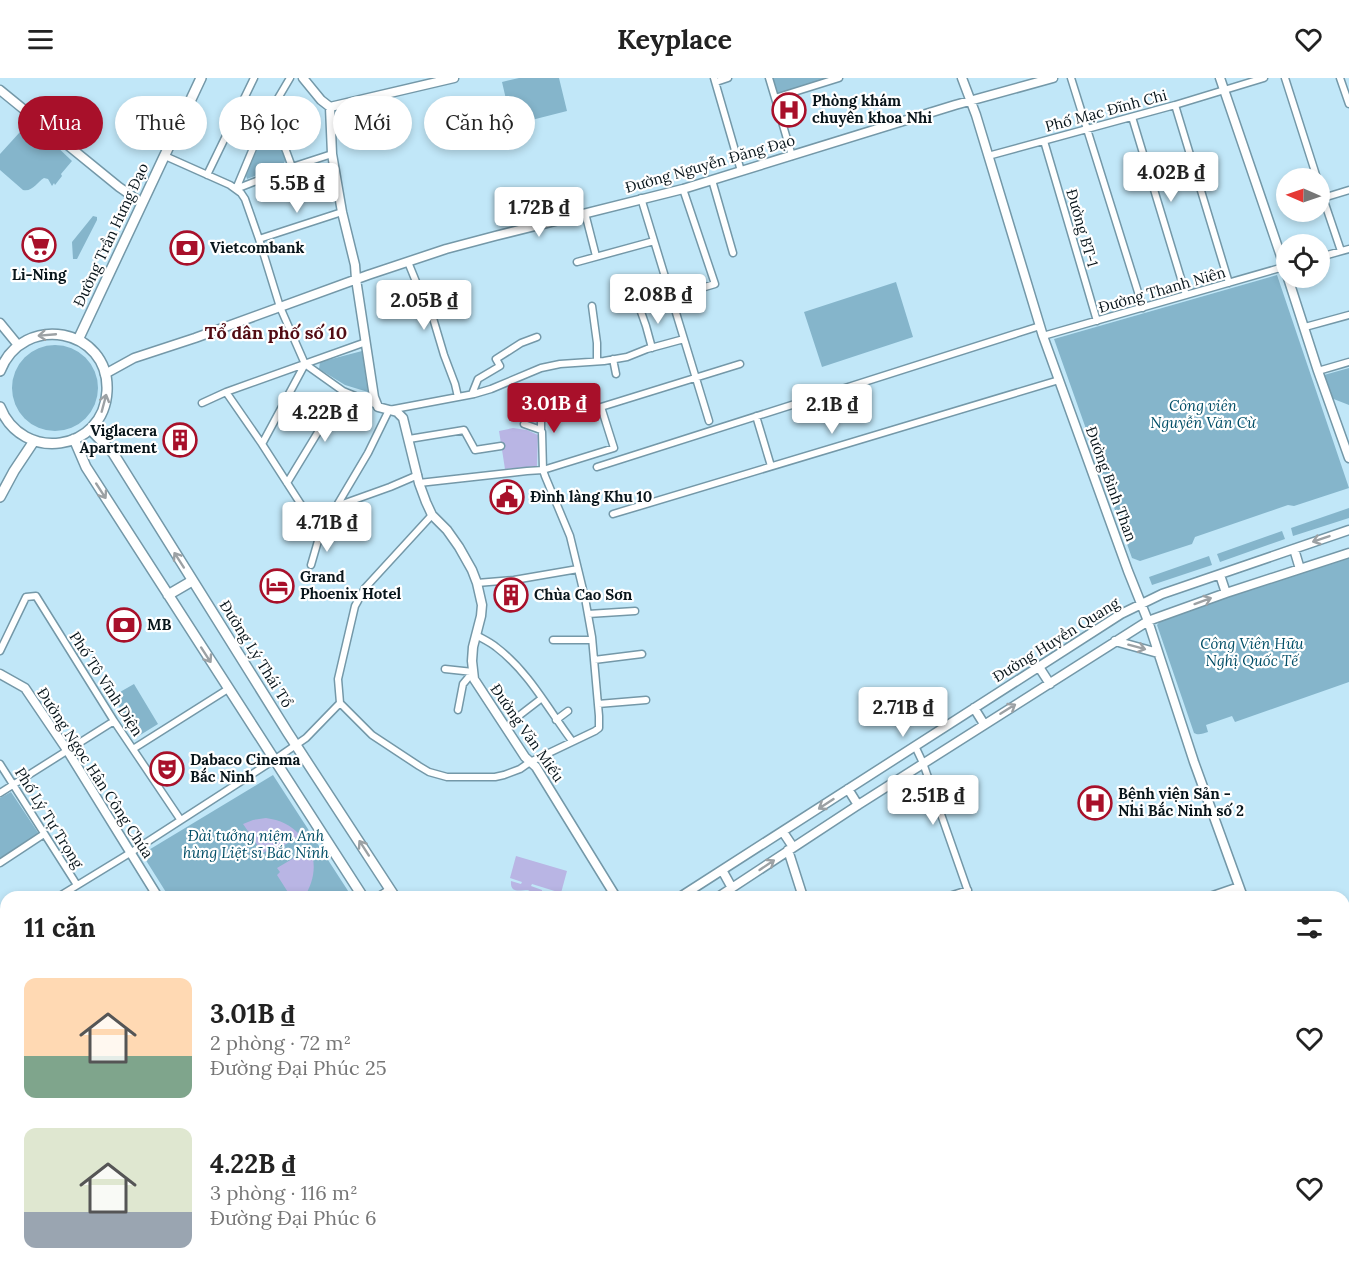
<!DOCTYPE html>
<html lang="vi">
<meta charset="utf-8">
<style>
:root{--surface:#fff;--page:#f2f2f2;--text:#222;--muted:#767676;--accent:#a8102a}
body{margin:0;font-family:Lora,serif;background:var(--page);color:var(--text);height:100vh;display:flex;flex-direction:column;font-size:22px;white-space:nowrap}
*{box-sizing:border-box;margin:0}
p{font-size:20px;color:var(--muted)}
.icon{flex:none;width:33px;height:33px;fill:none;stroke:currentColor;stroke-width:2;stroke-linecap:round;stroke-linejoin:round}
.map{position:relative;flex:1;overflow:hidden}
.details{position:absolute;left:0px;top:813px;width:1350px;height:386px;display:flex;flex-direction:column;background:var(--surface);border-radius:18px 18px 0 0;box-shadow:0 3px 9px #0003}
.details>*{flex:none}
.guide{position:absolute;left:18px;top:18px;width:600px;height:54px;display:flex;gap:12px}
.needle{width:39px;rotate:272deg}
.fabs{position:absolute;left:1276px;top:90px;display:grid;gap:12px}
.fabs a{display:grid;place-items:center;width:54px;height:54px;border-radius:50%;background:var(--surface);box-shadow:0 3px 9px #0003;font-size:30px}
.price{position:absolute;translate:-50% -51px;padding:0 14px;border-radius:6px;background:#fff;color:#222;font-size:20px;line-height:39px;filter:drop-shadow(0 2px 3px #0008)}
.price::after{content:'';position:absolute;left:50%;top:36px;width:18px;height:14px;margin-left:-9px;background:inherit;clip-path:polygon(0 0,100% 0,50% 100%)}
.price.current{background:var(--accent);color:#fff}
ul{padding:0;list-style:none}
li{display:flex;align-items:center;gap:18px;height:150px;padding:0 24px}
li span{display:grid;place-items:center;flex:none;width:168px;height:120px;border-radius:12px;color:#555}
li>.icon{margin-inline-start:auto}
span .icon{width:72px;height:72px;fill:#fffc;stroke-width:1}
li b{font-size:26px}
h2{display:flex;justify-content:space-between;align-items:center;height:72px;padding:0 24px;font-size:26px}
.chip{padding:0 21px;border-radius:27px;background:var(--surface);box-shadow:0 3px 9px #0003;font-size:21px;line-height:54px}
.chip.current{background:var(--accent);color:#fff}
header{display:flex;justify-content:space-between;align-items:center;height:78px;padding:0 24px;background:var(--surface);font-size:27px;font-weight:700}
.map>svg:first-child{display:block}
.green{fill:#85b5cb}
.water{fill:#b9b5e4}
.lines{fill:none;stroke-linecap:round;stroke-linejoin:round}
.street-casing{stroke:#7498a8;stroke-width:9}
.secondary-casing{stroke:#7498a8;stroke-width:11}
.primary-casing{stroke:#7498a8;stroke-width:12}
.highway-casing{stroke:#7498a8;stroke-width:14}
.street{stroke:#fff;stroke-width:6}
.secondary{stroke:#fff;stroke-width:8}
.primary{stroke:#fff;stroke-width:9}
.highway{stroke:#fff;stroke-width:10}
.oneway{stroke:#9ca1a4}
.labels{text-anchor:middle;stroke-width:4.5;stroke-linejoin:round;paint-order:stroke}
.poi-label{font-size:15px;font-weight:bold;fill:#08151b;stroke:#fff;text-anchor:start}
.street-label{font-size:15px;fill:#08151b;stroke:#fff}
.park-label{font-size:15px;font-style:italic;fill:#004d66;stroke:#fff}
.quarter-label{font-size:18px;font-weight:bold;fill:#510b13;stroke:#fff}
</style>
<header><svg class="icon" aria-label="menu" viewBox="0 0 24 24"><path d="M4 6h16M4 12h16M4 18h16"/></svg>Keyplace<svg class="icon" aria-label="heart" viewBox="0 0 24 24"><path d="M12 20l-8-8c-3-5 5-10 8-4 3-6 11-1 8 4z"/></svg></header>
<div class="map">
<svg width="1349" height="1198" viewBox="0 0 1349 1198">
<rect width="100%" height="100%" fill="#c1e7f8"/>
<path class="green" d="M519 0H559L567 33 512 47 502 4Z
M772 0H829L777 17Z
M486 18 493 47 462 55 455 26Z
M30 43 72 83 61 96 62 98 55 107 54 105 52 108 48 101 44 100C37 104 33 114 23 112L0 92V76Z
M266 50H268L279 64 286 81 283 87 247 101 246 98Z
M93 138 97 139V142L77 181H73L72 164Z
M1277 197 1349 410 1294 428 1288 427 1195 459 1192 466 1140 483 1132 480 1054 261Z
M896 204 913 259 822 289 804 234Z
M12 310a43 43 0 1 1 86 0a43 43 0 1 1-86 0Z
M362 273 368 314 345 307 319 291 320 284Z
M1349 290V327L1331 320 1324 297Z
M1349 430V440L1293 458 1291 450Z
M1282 453 1285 461 1220 484 1217 476Z
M1349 477V604L1235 644 1232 638 1206 647 1208 654C1203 655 1199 658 1194 655L1157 547 1162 541Z
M1209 478 1212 487 1152 507 1149 499Z
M134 606 158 646 137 659 113 618Z
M273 697 352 819H169L142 776Z
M11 714 39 756 0 780V720Z"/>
<path class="water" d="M513 350 527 352 538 357 537 388 505 391 499 353Z
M266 740C280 742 291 747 300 757L269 777 266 773 263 775 243 746 253 742Z
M309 771C318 785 313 806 304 819H291L277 797 280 794 277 790Z
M516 778 567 793 561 815 532 806 531 808 542 812V816L536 817 528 812C520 812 510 816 511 803L521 806 522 804 510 800Z"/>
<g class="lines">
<defs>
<path id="street" d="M714 0 741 93
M769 0 775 20
M1071 0 1143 230
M1285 0 1317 100
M1340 0 1349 26
M716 4 728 0
M1175 27 1229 205
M1132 39 1186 217
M264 44C283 58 284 68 292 89
M1044 63 1097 243
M165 78 230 107 241 115 245 121 259 161 280 229 305 286 343 313 377 327
M792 78 775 20 839 0
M988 78 1175 27 1264 0
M207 97 254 0
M712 102 733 175
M236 111 264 44 290 0
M236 111 292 89 332 76
M1320 111 1341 173
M641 120 709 343
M1323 120 1349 112
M585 135 596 178
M259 161 342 134
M1320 179 1349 171
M408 184 419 211 430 230 444 277 455 306 458 319
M577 184 654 163
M671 219 715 206 683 111
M592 228 597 265V283
M640 231 646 248 652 270
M1305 249 1349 237
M1043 258 1287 188
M366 264 226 314 262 366 320 456 368 375 389 332 474 316 491 311 541 290 560 286 604 283 627 279 647 271 684 261
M613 281 616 296
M1318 293 1349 284
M472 316 478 301 500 288 496 281 521 265 537 259
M202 325 226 314
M756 338 771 388
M541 352V328L551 323H559
M409 361 464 352 475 372 501 368
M262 366 305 286
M597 389 1040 248
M287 405 343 313
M419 405 527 393 543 392 614 370 601 329 740 286
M337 428 390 409 418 397
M613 436 1059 302
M311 487 320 456
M477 505 514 502 578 491
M588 536 635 533
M476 557C483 561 490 564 496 569 529 594 548 631 572 663
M553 562H592
M0 573 26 519 36 518 114 643 180 741
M594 582 642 576
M445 591 473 594
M340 625 372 657 419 688 429 694 447 699H495L504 697 520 691 530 684 595 653 599 650V638L592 559 585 520 570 458 545 398 543 392 542 354 541 352 524 346
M340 625 338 601 355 528 365 510 432 437
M598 626 646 622
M458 632 463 606 473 594
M520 637 542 620
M556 642 568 633
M915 668 923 685 970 819
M133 671 228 611
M0 686 77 807
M0 715 114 643
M0 785 44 756
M58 819 130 775 274 682 306 660 340 625
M377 819 390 811
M946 819 968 812
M0 856 6 852
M0 1066 1 1071 6 1079
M0 1147 6 1156
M0 1174 6 1167
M96 1192 99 1198
M216 1192 219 1198
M272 1192 275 1198
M317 1192 320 1198
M351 1192 355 1198
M468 1192 471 1198
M526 1192 529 1198
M783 1192 795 1198
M872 1192 879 1198
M1130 1192 1133 1198
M1225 1192 1227 1198
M1303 1192 1305 1198
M732 1198 743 1192
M902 1198 906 1192
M1202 1198 1210 1192"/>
<path id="secondary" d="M303 0 321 22 330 29 454 0
M962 0 976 37 1043 258 1128 493 1148 543 1194 684 1243 819
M1220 0 1287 196
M0 12 119 109 142 125
M330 29 332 76 342 134 355 187 356 201 374 319 378 329 397 334 403 340 419 405 426 424 432 437 447 452 459 469 472 492 477 505 482 527 481 538 473 569 472 583 474 601 525 679 536 689 616 819
M1288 200 1318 293 1349 380
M0 245 18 267
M105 296 134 280 195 260 368 197 446 171 495 158 683 111 955 27 1053 0
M1294 471 1300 491
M1220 497 1226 515
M1115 563 1158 575
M1039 589 1050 606
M0 596 25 610 67 672 158 819
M974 630 984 646
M848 711 858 727
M783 754 793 769
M788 772 803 819
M722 792 732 810
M680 819 1121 536 1162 516 1349 452
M718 819 858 727 1148 543 1226 515 1349 475
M1210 819 1239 809
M0 967 6 975
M1344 1086 1349 1102
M1344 1138 1349 1153
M146 1192 149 1198
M400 1192 404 1198
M108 1198 119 1192
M447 1198 455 1192"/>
<path id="primary" d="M78 262 201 0
M0 293C23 234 110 250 107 313 104 374 22 385 0 329
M90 351 113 375 288 655 395 819
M74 361 86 389 363 819
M0 419 14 393 34 363
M168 517 192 503
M603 1192 607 1198
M637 1192 640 1198"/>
<path id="highway" d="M1344 1070 1349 1068
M1022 1198 1035 1192"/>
</defs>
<use href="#street" class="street-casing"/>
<use href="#secondary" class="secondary-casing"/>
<use href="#primary" class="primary-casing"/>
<use href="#highway" class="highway-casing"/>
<use href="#street" class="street"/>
<use href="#secondary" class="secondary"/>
<use href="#primary" class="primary"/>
<use href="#highway" class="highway"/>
</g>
<defs><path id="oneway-shaft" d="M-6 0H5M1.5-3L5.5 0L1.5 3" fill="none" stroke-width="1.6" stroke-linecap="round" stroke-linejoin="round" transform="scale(1.5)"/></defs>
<g class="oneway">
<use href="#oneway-shaft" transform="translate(47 257) rotate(175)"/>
<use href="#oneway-shaft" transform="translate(104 325) rotate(-75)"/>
<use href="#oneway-shaft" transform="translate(101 413) rotate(57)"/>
<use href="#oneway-shaft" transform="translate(1321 461) rotate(161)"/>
<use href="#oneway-shaft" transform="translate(179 482) rotate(-123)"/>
<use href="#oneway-shaft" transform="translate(1203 523) rotate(-20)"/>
<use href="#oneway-shaft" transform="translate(1137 569) rotate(15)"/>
<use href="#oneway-shaft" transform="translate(206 577) rotate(57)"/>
<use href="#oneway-shaft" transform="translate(1008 631) rotate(-32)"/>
<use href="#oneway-shaft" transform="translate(826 726) rotate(147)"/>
<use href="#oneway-shaft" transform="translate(364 770) rotate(-123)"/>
<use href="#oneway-shaft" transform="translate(767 787) rotate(-34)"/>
</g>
<defs>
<symbol id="hospital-ring" viewBox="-11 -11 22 22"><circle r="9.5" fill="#fff" stroke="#a8102a" stroke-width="1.5"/><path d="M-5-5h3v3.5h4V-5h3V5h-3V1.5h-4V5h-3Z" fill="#a8102a"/></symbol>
<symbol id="supermarket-ring" viewBox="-11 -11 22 22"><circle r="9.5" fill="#fff" stroke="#a8102a" stroke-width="1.5"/><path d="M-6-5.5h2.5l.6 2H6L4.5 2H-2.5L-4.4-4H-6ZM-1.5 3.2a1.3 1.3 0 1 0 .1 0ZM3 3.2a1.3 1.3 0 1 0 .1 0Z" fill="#a8102a"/></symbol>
<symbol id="bank-ring" viewBox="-11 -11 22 22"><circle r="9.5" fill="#fff" stroke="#a8102a" stroke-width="1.5"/><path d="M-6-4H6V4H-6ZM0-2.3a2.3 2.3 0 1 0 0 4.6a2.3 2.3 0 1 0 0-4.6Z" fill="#a8102a"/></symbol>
<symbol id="building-ring" viewBox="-11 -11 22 22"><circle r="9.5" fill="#fff" stroke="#a8102a" stroke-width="1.5"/><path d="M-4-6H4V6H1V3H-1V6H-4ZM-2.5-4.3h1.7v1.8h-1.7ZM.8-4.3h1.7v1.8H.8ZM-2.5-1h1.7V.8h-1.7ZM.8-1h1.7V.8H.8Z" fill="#a8102a"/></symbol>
<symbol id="civic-ring" viewBox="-11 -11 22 22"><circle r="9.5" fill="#fff" stroke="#a8102a" stroke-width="1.5"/><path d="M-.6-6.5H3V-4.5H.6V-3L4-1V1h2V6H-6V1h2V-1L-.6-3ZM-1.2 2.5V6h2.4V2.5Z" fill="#a8102a"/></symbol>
<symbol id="hotel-ring" viewBox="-11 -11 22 22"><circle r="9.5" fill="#fff" stroke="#a8102a" stroke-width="1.5"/><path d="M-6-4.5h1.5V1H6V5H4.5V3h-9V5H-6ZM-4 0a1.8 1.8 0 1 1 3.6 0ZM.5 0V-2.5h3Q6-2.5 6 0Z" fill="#a8102a"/></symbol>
<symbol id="theatre-ring" viewBox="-11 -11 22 22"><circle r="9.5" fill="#fff" stroke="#a8102a" stroke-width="1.5"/><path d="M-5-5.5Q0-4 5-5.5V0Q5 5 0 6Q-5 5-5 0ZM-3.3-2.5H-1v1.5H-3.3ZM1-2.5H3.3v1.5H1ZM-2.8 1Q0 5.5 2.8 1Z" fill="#a8102a"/></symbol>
</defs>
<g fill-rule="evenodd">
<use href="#hospital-ring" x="770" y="13" width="38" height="38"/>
<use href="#supermarket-ring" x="20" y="148" width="38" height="38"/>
<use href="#bank-ring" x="168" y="151" width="38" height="38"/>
<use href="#building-ring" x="161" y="343" width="38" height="38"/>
<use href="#civic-ring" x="488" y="400" width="38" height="38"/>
<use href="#hotel-ring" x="258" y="489" width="38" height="38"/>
<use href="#building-ring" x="492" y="498" width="38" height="38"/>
<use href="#bank-ring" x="105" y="528" width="38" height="38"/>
<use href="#theatre-ring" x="148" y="672" width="38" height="38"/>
<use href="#hospital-ring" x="1076" y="706" width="38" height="38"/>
</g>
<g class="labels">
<g class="poi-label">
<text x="812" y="28">Phòng khám<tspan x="812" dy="17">chuyên khoa Nhi</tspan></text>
<text x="210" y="175">Vietcombank</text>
<text x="39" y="202" text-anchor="middle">Li-Ning</text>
<text x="157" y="358" text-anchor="end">Viglacera<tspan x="157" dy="17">Apartment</tspan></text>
<text x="530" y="424">Đình làng Khu 10</text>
<text x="300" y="504">Grand<tspan x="300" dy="17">Phoenix Hotel</tspan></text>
<text x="534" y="522">Chùa Cao Sơn</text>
<text x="147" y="552">MB</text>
<text x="190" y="687">Dabaco Cinema<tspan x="190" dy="17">Bắc Ninh</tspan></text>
<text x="1118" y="721">Bệnh viện Sản -<tspan x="1118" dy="17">Nhi Bắc Ninh số 2</tspan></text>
</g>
<g class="street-label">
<text transform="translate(1106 33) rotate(-15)" y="5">Phố Mạc Đĩnh Chi</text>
<text transform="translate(710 86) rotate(-16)" y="5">Đường Nguyễn Đăng Đạo</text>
<text transform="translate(1082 150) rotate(74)" y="5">Đường BT-1</text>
<text transform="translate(111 157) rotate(-65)" y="5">Đường Trần Hưng Đạo</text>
<text transform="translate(1162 212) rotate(-16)" y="5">Đường Thanh Niên</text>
<text transform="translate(1111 406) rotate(70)" y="5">Đường Bình Than</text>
<text transform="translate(1056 562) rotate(-32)" y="5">Đường Huyền Quang</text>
<text transform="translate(256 576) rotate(58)" y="5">Đường Lý Thái Tổ</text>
<text transform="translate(106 606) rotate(57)" y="5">Phố Tô Vĩnh Diện</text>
<text transform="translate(527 655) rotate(55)" y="5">Đường Văn Miếu</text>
<text transform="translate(95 695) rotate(57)" y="5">Đường Ngọc Hân Công Chúa</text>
<text transform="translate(49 740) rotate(58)" y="5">Phố Lý Tự Trọng</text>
</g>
<g class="park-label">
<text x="1203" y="333">Công viên<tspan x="1203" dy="17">Nguyễn Văn Cừ</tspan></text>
<text x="1252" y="571">Công Viên Hữu<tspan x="1252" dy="17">Nghị Quốc Tế</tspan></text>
<text x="256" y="763">Đài tưởng niệm Anh<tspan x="256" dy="17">hùng Liệt sĩ Bắc Ninh</tspan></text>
</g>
<g class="quarter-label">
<text x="276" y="261">Tổ dân phố số 10</text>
</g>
</g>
</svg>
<div class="fabs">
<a><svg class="needle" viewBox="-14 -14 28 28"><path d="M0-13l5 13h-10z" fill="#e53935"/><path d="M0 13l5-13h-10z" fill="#767676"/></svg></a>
<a><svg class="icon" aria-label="locate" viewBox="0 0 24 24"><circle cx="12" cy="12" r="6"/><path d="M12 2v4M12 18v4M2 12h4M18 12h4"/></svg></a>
</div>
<b class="price" style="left:1171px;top:125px">4.02B ₫</b>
<b class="price" style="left:297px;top:136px">5.5B ₫</b>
<b class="price" style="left:539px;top:160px">1.72B ₫</b>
<b class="price" style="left:658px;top:247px">2.08B ₫</b>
<b class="price" style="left:424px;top:253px">2.05B ₫</b>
<b class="price current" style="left:554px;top:356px">3.01B ₫</b>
<b class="price" style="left:832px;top:357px">2.1B ₫</b>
<b class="price" style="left:325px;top:365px">4.22B ₫</b>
<b class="price" style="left:327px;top:475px">4.71B ₫</b>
<b class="price" style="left:903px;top:660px">2.71B ₫</b>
<b class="price" style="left:933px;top:748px">2.51B ₫</b>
<div class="guide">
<a class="chip current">Mua</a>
<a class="chip">Thuê</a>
<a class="chip">Bộ lọc</a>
<a class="chip">Mới</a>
<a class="chip">Căn hộ</a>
</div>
<section class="details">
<h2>11 căn<svg class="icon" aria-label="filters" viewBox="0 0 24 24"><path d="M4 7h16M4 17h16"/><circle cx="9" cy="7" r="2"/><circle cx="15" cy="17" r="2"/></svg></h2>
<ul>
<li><span style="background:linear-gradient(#ffd9b3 65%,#7fa58c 0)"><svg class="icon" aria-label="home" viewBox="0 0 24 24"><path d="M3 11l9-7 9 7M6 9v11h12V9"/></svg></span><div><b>3.01B ₫</b><p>2 phòng · 72 m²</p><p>Đường Đại Phúc 25</p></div><svg class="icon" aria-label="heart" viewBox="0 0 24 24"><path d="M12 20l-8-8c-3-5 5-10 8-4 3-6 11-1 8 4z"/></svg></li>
<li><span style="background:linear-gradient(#dfe7d0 70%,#9aa5b1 0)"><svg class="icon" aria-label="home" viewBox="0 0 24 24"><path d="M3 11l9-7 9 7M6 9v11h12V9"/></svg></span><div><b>4.22B ₫</b><p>3 phòng · 116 m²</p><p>Đường Đại Phúc 6</p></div><svg class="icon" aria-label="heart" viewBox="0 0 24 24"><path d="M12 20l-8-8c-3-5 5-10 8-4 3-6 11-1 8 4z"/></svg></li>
</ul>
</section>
</div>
